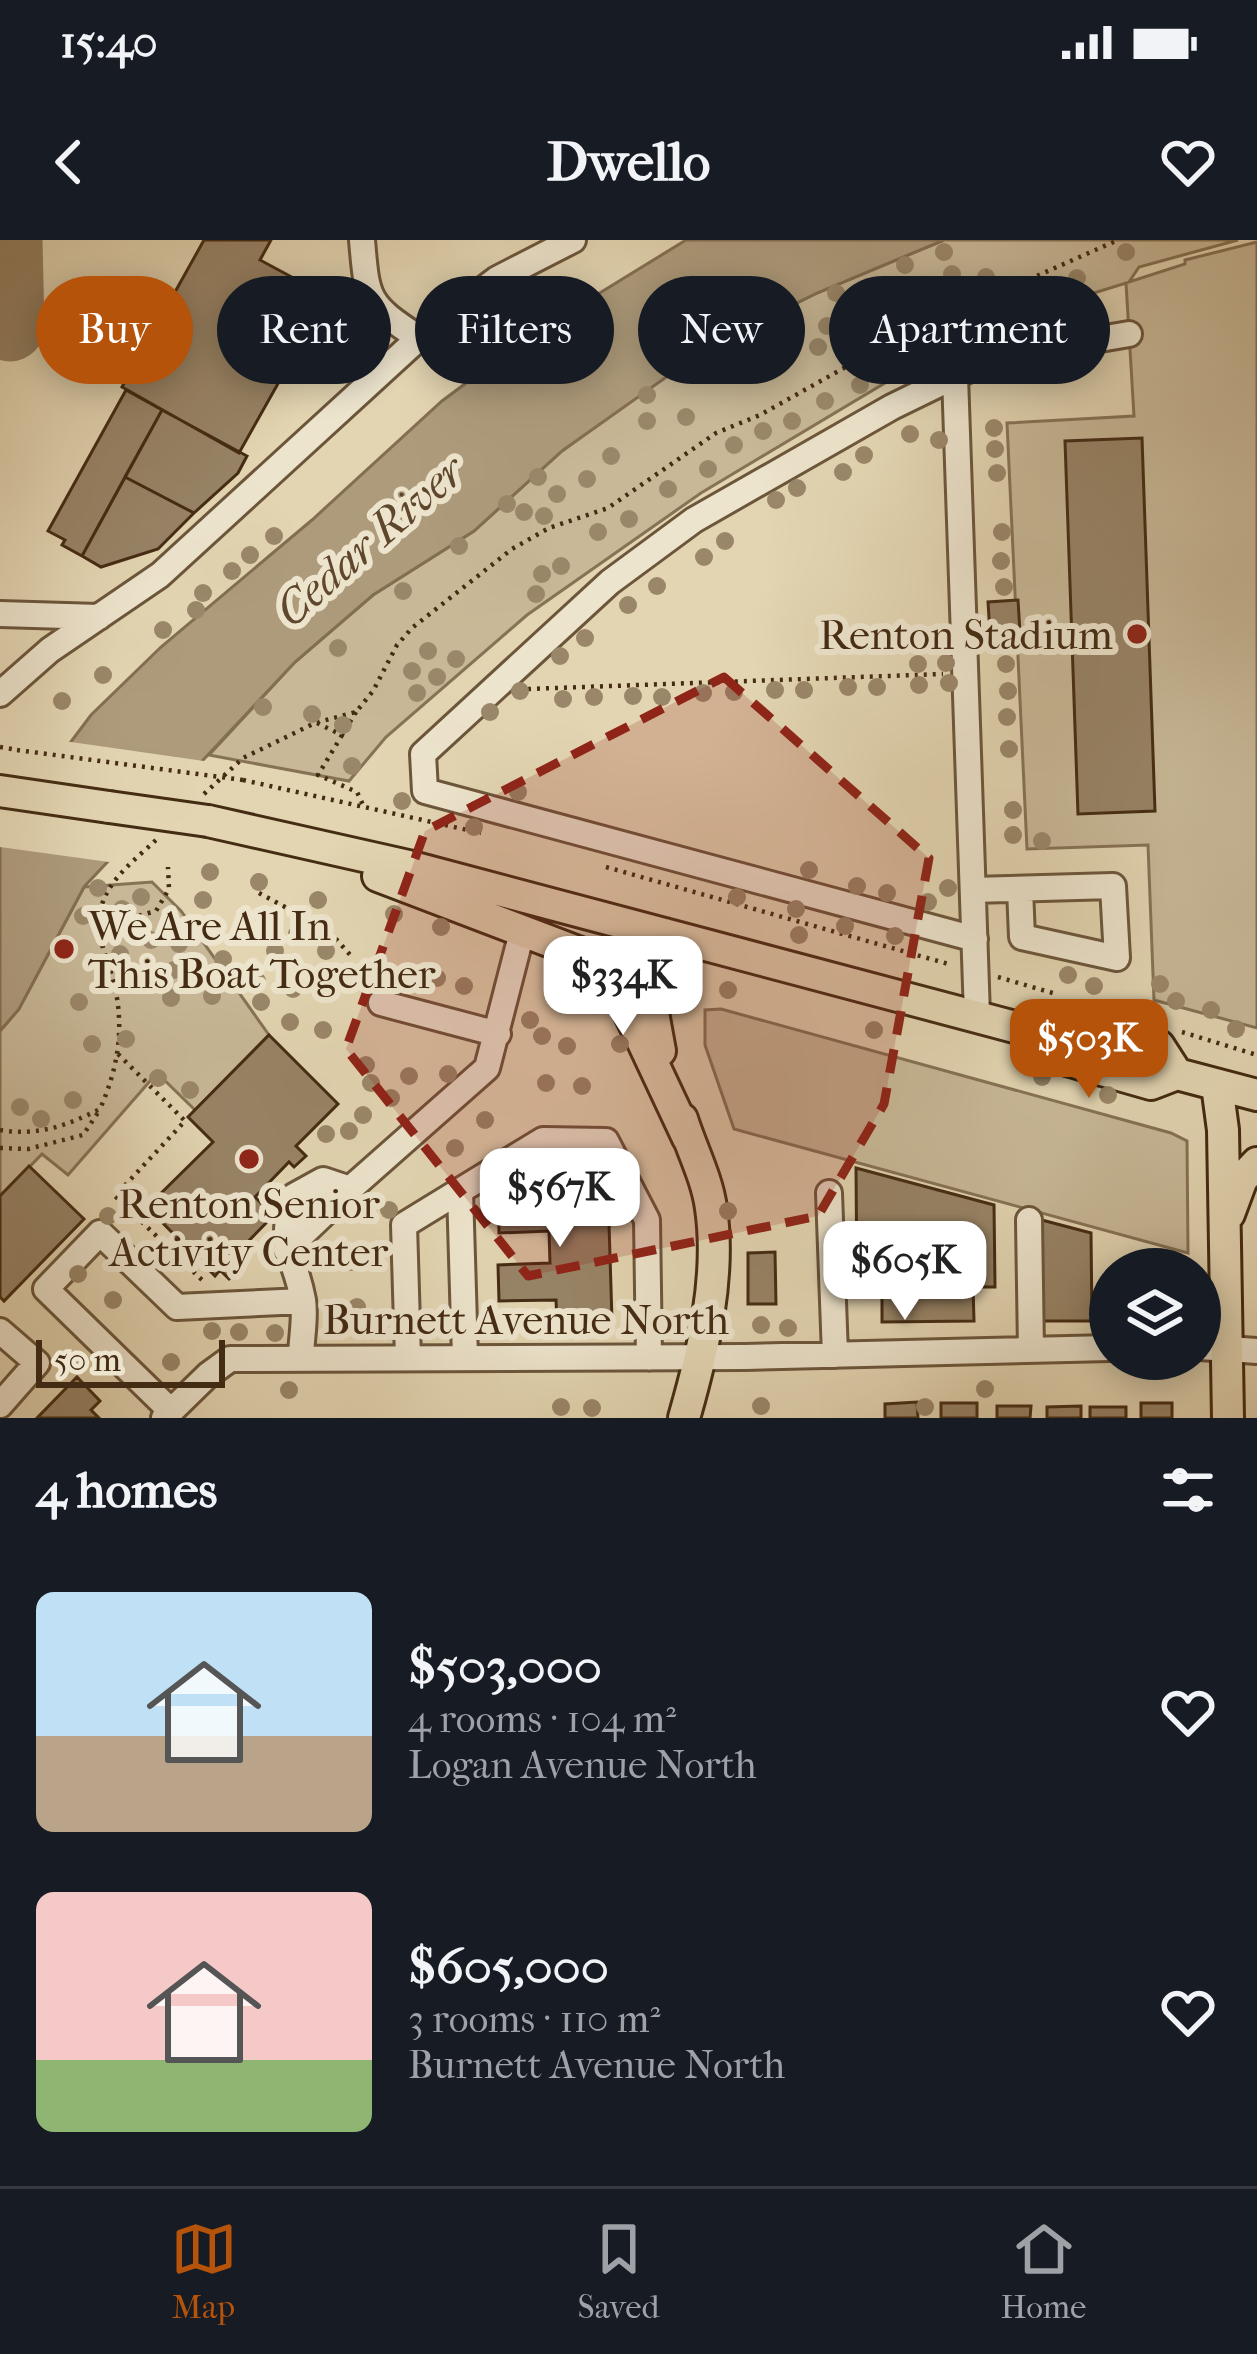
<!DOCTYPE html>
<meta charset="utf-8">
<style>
:root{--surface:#171b24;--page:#242831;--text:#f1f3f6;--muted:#9ea1a6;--line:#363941;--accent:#b45309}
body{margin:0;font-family:"IM FELL French Canon",serif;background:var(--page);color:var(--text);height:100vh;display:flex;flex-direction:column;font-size:45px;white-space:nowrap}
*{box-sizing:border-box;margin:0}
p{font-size:39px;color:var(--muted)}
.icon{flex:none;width:66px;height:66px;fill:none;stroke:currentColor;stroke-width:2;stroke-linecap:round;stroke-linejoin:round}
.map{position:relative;height:1178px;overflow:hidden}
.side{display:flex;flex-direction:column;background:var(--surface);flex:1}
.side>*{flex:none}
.banner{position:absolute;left:36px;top:36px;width:1185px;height:108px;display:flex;gap:24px}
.tools{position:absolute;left:1089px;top:1008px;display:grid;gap:24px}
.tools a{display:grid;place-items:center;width:132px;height:132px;border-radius:50%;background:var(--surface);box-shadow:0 6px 30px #0003;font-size:60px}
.scale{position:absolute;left:36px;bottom:30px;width:189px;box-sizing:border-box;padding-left:12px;border:6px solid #442b13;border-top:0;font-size:33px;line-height:42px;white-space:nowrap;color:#442b13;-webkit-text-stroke:9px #ede4cd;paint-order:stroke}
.price{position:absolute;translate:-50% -102px;padding:0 27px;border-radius:24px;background:#fff;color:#222;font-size:39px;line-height:78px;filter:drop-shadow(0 3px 6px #0008)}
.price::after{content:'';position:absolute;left:50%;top:72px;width:36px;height:27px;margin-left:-18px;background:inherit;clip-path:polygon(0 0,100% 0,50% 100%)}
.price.on{background:var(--accent);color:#fff}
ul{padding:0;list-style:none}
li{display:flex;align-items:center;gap:36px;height:300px;padding:0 36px}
li span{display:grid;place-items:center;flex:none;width:336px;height:240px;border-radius:18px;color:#555}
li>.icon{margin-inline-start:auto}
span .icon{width:144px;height:144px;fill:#fffc;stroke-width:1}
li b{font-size:51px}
h2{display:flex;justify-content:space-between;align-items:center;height:144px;padding:0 36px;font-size:51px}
.chip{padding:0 42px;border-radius:54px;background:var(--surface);box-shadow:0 6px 30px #0003;font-size:42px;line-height:108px}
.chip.on{background:var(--accent);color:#fff}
.status{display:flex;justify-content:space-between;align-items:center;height:84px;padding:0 60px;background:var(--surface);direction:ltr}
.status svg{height:33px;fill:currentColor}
header{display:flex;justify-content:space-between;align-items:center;height:156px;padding:0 36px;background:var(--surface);font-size:54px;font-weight:800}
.dock{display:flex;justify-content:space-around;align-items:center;height:168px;border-top:3px solid var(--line);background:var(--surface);font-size:33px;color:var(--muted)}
.dock a{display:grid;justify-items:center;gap:6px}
.dock .on{color:var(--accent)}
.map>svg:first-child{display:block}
.green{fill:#c8b897;stroke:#867255;stroke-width:3}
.water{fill:#ad9b7c;stroke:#836e52;stroke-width:3}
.pier{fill:#e3d5b2}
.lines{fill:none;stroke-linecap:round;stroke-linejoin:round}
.taxiway{stroke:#948062;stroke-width:69}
.building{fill:#978366;stroke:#442b13;stroke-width:3}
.minor-casing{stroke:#6c563b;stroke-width:30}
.major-casing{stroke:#442b13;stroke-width:36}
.path{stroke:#442b13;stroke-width:4.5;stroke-dasharray:3 6;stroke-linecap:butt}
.minor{stroke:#ede4cd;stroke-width:24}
.major{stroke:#e3d5b2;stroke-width:30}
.major-bridge-casing{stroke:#442b13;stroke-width:36;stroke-linecap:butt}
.path-bridge{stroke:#442b13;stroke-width:4.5;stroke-dasharray:3 6;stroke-linecap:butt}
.major-bridge{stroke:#e3d5b2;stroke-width:30}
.tree{fill:#9a8769}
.marked{fill:#8f2418;fill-opacity:0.2;stroke:#8f2418;stroke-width:9;stroke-dasharray:24 15;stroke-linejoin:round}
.poi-dot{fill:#8f2418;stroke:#ede4cd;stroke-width:4.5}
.labels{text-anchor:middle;stroke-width:12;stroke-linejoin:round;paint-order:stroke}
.poi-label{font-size:42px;fill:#442b13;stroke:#ede4cd;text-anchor:end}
.street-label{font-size:42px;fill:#442b13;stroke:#ede4cd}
.water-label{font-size:45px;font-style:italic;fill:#5e472d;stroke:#ede4cd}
</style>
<div class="status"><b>15:40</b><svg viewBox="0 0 49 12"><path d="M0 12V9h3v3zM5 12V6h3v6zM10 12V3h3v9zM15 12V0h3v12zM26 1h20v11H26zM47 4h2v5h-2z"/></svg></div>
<header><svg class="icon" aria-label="back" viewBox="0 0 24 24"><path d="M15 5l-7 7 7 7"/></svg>Dwello<svg class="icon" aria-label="heart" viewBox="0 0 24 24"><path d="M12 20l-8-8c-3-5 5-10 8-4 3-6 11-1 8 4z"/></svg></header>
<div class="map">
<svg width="1257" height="1178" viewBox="0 0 1257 1178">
<rect width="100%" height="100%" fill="#e3d5b2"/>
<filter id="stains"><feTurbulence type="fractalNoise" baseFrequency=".00167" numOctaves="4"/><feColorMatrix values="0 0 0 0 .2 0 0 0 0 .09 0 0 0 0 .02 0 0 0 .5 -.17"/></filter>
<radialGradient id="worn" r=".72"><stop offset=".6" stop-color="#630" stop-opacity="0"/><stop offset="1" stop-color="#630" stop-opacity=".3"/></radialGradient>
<path class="green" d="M944 0H1238L1139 27 1129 42 1185 24V20L1257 2V788L1154 760 1148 605 1027 609 1007 183 1134 176 1126 43 972 91 701 253 527 375 386 497 349 541 209 515 295 422 373 355 474 291 562 211 629 161 710 106 817 53Z
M152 642 181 671 269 795 195 870 157 833 68 935 42 914 0 957V791L19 769 84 647Z
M721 769 1171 893 1187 901 1188 1013 734 889 705 805V770Z"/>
<path class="water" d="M686 0H944L817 53 710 106 562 211 474 291 373 355 295 422 84 647 19 769 0 791V596L91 475 161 407 312 280 442 161 528 97Z"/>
<path class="pier" d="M64 501 211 522 116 623 0 607V587Z"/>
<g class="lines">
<path class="taxiway" d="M8 0 10 87"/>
</g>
<path class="building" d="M204 0H271L260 20 342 64 332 81 347 89 318 140 289 124 239 213 122 147Z
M126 150 162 170 82 316 62 305 65 300 48 291Z
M162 170 247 216 238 233 194 273 125 237Z
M1142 198 1155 571 1078 574 1065 201Z
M125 237 194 273 158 309 101 327 82 316Z
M1018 360 1021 408 991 409 988 362Z
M269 795 338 864 296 906 306 916 294 927 289 922 255 957 267 969 261 976 267 982 235 1015 244 1024 229 1039 220 1030 215 1036 147 967 213 902 188 877Z
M29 926 84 979 4 1061 0 1057V956Z
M856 928 994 965 995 1047H973L974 1081 882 1082V1048H857Z
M569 943V953L608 952 612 1080 557 1082 556 1060 499 1061 498 1025 550 1023 549 991 499 993 498 946Z
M1038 979 1091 993 1092 1081H1041Z
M775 1012 776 1064H748V1013Z
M77 1137 100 1161 91 1170 99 1178H37Z
M917 1162 918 1178H885V1164Z
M941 1163H977V1178H941Z
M1141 1163H1172V1178H1141Z
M997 1166H1031L1030 1178H997Z
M1081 1166V1178H1047V1167Z
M1090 1167H1126V1178H1090Z"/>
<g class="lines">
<defs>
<path id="minor" d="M362 0C367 60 367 64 419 98
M955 136 977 775
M0 374 99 377
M0 454 50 410 160 335 419 98 497 39 573 0
M973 650 1113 646 1117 718 1022 697 1020 649
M975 699 425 551 423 514 610 342 694 280 892 167 978 125 1001 116 1129 94
M381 763 498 794
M460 951 465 1118
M829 953 835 1115
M1029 980 1031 1110
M286 1010 350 949
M0 1091 37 1123 0 1165
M1200 1107 1257 1111
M301 1118C301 1100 306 1078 303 1060 294 1011 277 1011 294 956L323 940 350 949 487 828 522 692
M408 1118 404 985 543 900 606 901 647 980 649 1118
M171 1171 46 1049 100 993 177 1067 303 1061
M164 1178 208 1135 230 1119 745 1117 1110 1108"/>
<path id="major" d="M0 551 109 567
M208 581 408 626 1026 790 1064 780 1159 806 1177 834
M378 636 583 714 618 749 688 898
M1026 790 1046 814 1151 844 1177 834 1257 855
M660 811 650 756 665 694
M1217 845 1223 890 1228 1178
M682 879C691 908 707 938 711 968 721 1037 703 1112 684 1178
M1229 974 1242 939 1257 923"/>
</defs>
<use href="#minor" class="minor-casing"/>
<use href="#major" class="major-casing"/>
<path class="path" d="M528 449 943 434
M356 472 318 535 357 552 363 565
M317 483 344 496
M0 507 17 510
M243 540 481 593
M204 554 243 518 315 483 356 472 373 451 397 405 412 388 512 309 549 288 608 268 716 193 760 175 901 96 1118 0
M606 627 952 725
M259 653 328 690 353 718
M101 698 123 680 156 671 169 649 168 627
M998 737 1056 754
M1182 792 1257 815
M118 814 185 881 115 956 202 1040
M0 890C38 896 66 886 100 869 119 826 125 785 113 739 107 719 96 695 100 674 104 642 135 620 157 599
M0 908 28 909 83 895 99 871"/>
<use href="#minor" class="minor"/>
<use href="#major" class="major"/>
<defs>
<path id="major-bridge" d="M109 567 208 581"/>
</defs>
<use href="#major-bridge" class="major-bridge-casing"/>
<path class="path-bridge" d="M17 510 243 540"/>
<use href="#major-bridge" class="major-bridge"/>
</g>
<g class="tree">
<circle cx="944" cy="12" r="9"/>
<circle cx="1126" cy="12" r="9"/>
<circle cx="905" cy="25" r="9"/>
<circle cx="952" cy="34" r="9"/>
<circle cx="986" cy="37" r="9"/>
<circle cx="1077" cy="38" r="9"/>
<circle cx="836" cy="53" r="9"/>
<circle cx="1041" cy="53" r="9"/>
<circle cx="915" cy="58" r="9"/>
<circle cx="1011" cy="69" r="9"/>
<circle cx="779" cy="79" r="9"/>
<circle cx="983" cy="79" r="9"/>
<circle cx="827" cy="86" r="9"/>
<circle cx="851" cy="87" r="9"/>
<circle cx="941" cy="97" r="9"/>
<circle cx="818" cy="107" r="9"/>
<circle cx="910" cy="117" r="9"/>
<circle cx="702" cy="122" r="9"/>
<circle cx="770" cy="126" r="9"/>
<circle cx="883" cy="128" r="9"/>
<circle cx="860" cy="145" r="9"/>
<circle cx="647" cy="155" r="9"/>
<circle cx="825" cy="161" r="9"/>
<circle cx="686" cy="177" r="9"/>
<circle cx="647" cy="181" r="9"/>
<circle cx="792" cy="181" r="9"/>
<circle cx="994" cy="188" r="9"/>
<circle cx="763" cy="191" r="9"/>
<circle cx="910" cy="194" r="9"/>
<circle cx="939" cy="200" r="9"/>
<circle cx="734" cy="205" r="9"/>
<circle cx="995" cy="209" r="9"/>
<circle cx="864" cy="215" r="9"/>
<circle cx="611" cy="216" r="9"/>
<circle cx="708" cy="229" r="9"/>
<circle cx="843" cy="232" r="9"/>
<circle cx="997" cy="233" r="9"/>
<circle cx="538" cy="237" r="9"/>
<circle cx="587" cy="239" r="9"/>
<circle cx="797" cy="248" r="9"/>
<circle cx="668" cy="249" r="9"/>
<circle cx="557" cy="254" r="9"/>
<circle cx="776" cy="260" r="9"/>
<circle cx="507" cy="264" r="9"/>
<circle cx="524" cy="272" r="9"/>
<circle cx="544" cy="276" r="9"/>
<circle cx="629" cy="279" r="9"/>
<circle cx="598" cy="292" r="9"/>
<circle cx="1002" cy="292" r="9"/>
<circle cx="274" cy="296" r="9"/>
<circle cx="725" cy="301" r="9"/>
<circle cx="459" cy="306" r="9"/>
<circle cx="250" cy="315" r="9"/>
<circle cx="704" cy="317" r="9"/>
<circle cx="1001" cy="321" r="9"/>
<circle cx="561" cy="326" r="9"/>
<circle cx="232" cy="331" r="9"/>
<circle cx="542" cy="334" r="9"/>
<circle cx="657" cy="346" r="9"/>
<circle cx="1004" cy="347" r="9"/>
<circle cx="403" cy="351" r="9"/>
<circle cx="203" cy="353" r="9"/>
<circle cx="536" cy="354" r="9"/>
<circle cx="628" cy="365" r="9"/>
<circle cx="196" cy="370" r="9"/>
<circle cx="163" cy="390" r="9"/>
<circle cx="585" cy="398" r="9"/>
<circle cx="338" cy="408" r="9"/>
<circle cx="428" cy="411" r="9"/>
<circle cx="560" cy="416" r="9"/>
<circle cx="456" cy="419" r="9"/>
<circle cx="946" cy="423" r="9"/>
<circle cx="918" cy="424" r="9"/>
<circle cx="1006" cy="424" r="9"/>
<circle cx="412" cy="431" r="9"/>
<circle cx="103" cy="435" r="9"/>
<circle cx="437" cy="437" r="9"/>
<circle cx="949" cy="443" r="9"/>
<circle cx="919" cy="445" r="9"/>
<circle cx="848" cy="447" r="9"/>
<circle cx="877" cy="447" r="9"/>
<circle cx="775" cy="450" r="9"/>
<circle cx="804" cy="450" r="9"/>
<circle cx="520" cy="451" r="9"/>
<circle cx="1008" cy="451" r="9"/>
<circle cx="734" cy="452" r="9"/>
<circle cx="417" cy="453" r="9"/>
<circle cx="703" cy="453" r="9"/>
<circle cx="633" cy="456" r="9"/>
<circle cx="594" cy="457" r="9"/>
<circle cx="662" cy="457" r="9"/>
<circle cx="563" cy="459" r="9"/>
<circle cx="62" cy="461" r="9"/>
<circle cx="263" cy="467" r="9"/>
<circle cx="490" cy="472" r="9"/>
<circle cx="312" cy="474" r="9"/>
<circle cx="1007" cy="477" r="9"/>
<circle cx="343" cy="485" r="9"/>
<circle cx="1009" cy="509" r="9"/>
<circle cx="352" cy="526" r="9"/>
<circle cx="518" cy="552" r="9"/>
<circle cx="402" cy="561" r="9"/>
<circle cx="1013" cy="570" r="9"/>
<circle cx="474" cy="587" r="9"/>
<circle cx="1013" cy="595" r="9"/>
<circle cx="1042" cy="601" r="9"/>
<circle cx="809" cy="630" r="9"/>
<circle cx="210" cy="632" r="9"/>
<circle cx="259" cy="642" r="9"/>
<circle cx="857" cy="646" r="9"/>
<circle cx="98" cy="648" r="9"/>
<circle cx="948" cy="648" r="9"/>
<circle cx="887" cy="653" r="9"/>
<circle cx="141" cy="657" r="9"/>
<circle cx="737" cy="657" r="9"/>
<circle cx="203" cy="660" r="9"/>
<circle cx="318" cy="660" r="9"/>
<circle cx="928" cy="662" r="9"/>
<circle cx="122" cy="669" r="9"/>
<circle cx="796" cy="669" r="9"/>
<circle cx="394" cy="674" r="9"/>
<circle cx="83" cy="676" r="9"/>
<circle cx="845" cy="686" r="9"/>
<circle cx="441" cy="687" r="9"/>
<circle cx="297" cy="694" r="9"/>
<circle cx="799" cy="695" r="9"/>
<circle cx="895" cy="696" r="9"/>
<circle cx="151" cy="700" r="9"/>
<circle cx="179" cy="704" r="9"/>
<circle cx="275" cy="711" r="9"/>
<circle cx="326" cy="711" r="9"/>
<circle cx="120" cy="714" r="9"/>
<circle cx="223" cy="719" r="9"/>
<circle cx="196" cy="725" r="9"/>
<circle cx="379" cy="728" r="9"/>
<circle cx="174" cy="730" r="9"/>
<circle cx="409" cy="731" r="9"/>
<circle cx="1068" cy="735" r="9"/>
<circle cx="437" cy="738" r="9"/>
<circle cx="257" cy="741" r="9"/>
<circle cx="1160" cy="744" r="9"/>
<circle cx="464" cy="746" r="9"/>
<circle cx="1094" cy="746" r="9"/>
<circle cx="293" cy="749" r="9"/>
<circle cx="728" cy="750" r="9"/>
<circle cx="212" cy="756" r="9"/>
<circle cx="171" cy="758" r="9"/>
<circle cx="1176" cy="761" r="9"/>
<circle cx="79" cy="762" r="9"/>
<circle cx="261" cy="762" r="9"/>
<circle cx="1211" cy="770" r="9"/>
<circle cx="530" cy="780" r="9"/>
<circle cx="290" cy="782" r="9"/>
<circle cx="1236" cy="789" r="9"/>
<circle cx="323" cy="790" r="9"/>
<circle cx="874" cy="790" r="9"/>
<circle cx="542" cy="796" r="9"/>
<circle cx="126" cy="799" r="9"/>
<circle cx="92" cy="804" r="9"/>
<circle cx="620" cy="804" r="9"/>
<circle cx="567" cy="806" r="9"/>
<circle cx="366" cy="825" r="9"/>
<circle cx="448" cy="834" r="9"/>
<circle cx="409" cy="836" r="9"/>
<circle cx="1042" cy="837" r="9"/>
<circle cx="158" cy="838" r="9"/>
<circle cx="371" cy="843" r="9"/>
<circle cx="546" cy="843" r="9"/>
<circle cx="582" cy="846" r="9"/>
<circle cx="190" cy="850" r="9"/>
<circle cx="1108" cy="855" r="9"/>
<circle cx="391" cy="858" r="9"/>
<circle cx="73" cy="860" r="9"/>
<circle cx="20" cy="867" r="9"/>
<circle cx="363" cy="875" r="9"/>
<circle cx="41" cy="879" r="9"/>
<circle cx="485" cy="880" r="9"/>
<circle cx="349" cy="891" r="9"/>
<circle cx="326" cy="894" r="9"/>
<circle cx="455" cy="908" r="9"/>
<circle cx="307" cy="967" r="9"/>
<circle cx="389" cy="970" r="9"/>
<circle cx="728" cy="971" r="9"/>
<circle cx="108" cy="976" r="9"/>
<circle cx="350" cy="1022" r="9"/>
<circle cx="78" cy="1034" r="9"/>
<circle cx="113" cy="1060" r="9"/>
<circle cx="357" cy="1067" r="9"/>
<circle cx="512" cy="1077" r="9"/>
<circle cx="761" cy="1085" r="9"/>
<circle cx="788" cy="1088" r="9"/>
<circle cx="212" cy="1091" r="9"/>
<circle cx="239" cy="1092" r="9"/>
<circle cx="275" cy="1093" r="9"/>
<circle cx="171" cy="1122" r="9"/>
<circle cx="985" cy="1149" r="9"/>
<circle cx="289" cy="1150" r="9"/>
<circle cx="761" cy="1166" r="9"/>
<circle cx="561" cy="1167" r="9"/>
<circle cx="925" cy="1167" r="9"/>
<circle cx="592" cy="1168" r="9"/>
</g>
<path class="marked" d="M724 437 929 618 884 864 818 976 528 1036 346 809 425 591Z"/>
<g class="poi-dot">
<circle cx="1137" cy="394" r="12"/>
<circle cx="64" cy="709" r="12"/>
<circle cx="249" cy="919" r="12"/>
</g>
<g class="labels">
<g class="poi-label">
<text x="1113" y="409">Renton Stadium</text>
<text x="88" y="700" text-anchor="start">We Are All In<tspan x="88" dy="48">This Boat Together</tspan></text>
<text x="249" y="978" text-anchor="middle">Renton Senior<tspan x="249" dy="48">Activity Center</tspan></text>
</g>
<g class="street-label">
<text x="526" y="1094">Burnett Avenue North</text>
</g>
<g class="water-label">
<text transform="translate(369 300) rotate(-41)" y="16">Cedar River</text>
</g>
</g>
<rect width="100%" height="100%" filter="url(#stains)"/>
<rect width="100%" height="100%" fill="url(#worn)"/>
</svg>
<div class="tools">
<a><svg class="icon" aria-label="layers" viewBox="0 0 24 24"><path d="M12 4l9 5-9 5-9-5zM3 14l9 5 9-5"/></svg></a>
</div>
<div class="scale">50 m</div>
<b class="price" style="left:623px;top:798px">$334K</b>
<b class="price on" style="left:1089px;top:861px">$503K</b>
<b class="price" style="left:560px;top:1010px">$567K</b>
<b class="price" style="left:905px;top:1083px">$605K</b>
<div class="banner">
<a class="chip on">Buy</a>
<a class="chip">Rent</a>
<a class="chip">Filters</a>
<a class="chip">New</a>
<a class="chip">Apartment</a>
</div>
</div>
<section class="side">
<h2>4 homes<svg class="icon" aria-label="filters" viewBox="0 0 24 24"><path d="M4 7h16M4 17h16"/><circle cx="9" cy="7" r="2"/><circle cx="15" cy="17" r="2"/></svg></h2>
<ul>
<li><span style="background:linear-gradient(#bfe0f5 60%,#b9a48a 0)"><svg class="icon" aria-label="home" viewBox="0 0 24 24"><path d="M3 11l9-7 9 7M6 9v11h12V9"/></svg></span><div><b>$503,000</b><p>4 rooms · 104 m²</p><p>Logan Avenue North</p></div><svg class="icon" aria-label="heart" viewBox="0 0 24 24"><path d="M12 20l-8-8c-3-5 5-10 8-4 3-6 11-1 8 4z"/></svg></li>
<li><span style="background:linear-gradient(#f6c9c9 70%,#8fb573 0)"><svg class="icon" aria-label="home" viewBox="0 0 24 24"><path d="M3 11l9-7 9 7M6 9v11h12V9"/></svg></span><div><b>$605,000</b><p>3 rooms · 110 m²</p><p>Burnett Avenue North</p></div><svg class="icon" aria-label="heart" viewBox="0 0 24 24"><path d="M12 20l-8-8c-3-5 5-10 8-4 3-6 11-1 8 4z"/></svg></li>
</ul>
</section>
<nav class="dock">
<a class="on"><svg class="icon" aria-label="map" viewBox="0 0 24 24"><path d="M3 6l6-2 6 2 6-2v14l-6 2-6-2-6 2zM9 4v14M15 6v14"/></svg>Map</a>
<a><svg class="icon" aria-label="saved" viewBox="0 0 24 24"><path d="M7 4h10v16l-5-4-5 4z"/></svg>Saved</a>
<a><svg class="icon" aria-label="home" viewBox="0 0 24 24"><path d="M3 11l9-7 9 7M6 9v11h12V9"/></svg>Home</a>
</nav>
